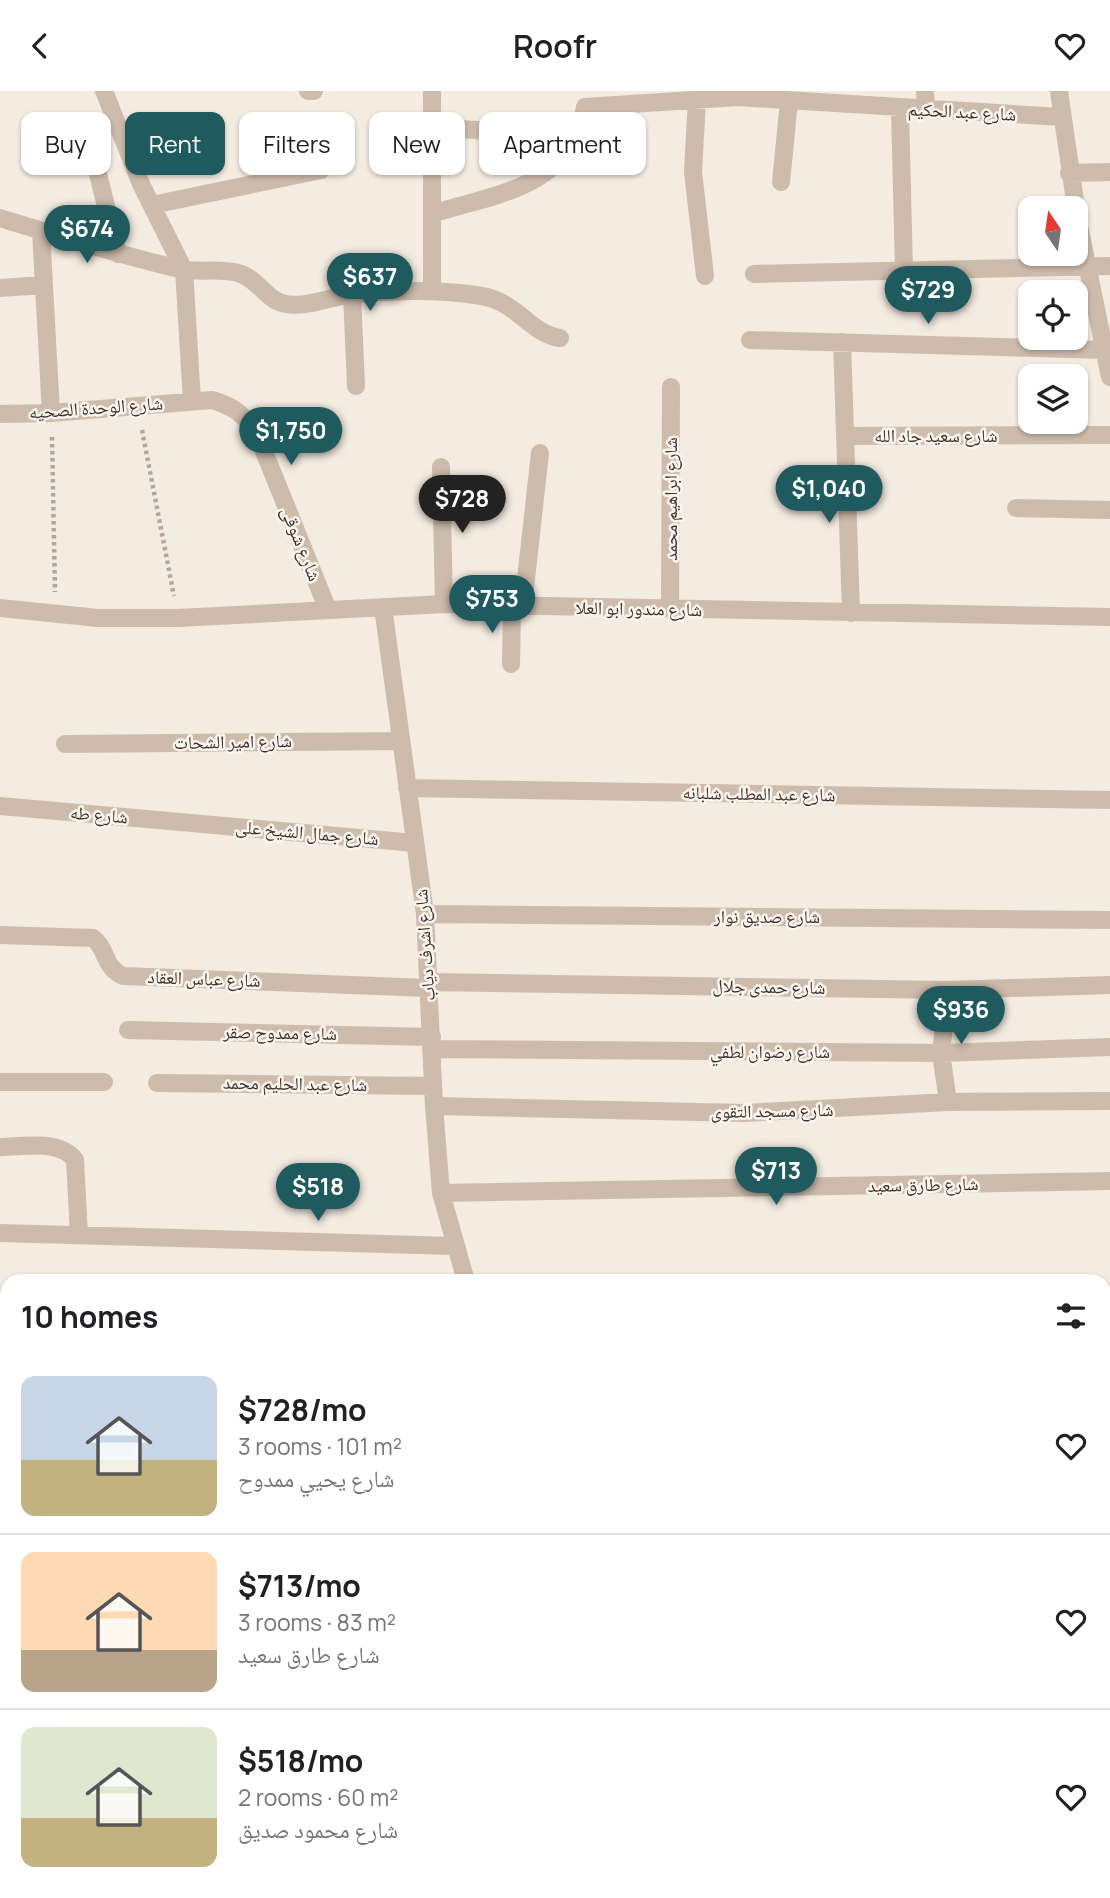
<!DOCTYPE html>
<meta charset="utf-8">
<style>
:root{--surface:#fff;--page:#f2f2f2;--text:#202124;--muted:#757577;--line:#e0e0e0;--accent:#1f5a5e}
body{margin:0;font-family:Manrope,"Noto Naskh Arabic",sans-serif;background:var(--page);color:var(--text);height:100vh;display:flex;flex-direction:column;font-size:26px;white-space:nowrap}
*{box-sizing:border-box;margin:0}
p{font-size:23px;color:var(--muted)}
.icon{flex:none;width:38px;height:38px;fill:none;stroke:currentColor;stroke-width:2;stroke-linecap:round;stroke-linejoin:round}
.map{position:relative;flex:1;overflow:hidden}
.sheet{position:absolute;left:0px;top:1183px;width:1111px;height:625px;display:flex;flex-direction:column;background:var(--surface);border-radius:21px 21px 0 0;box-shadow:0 2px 5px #0004}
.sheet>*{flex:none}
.banner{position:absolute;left:21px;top:21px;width:700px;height:63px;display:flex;gap:14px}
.needle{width:46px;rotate:347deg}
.fabs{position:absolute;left:1018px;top:105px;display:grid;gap:14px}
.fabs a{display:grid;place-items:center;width:70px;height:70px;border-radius:14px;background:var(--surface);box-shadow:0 2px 5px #0004;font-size:35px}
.price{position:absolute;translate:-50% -60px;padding:0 16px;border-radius:24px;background:var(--accent);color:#fff;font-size:23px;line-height:46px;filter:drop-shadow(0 2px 4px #0008)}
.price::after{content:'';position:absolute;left:50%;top:42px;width:21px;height:16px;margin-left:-10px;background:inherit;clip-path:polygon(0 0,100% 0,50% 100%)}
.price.selected{background:#222;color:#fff}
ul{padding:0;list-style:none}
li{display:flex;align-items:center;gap:21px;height:175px;padding:0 21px}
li+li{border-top:2px solid var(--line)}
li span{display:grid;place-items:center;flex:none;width:196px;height:140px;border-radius:14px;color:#555}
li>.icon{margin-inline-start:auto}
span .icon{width:84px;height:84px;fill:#fffc;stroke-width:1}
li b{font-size:30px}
h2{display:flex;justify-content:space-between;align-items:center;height:84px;padding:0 21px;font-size:30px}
.chip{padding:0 24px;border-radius:14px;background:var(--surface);box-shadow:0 2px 5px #0004;font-size:24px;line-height:63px}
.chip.selected{background:var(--accent);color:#fff}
header{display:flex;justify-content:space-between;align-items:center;height:91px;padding:0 21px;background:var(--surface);font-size:32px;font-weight:600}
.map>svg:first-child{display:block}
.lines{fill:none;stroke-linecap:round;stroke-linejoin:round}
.path{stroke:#b9a596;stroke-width:4.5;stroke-dasharray:3.5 3.5;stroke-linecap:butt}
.minor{stroke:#cdbbac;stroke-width:18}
.labels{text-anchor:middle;stroke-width:5;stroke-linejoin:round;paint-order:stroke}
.street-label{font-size:18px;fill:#3b302b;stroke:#fbf5ee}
</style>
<header><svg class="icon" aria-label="back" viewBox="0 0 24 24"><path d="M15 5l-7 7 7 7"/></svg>Roofr<svg class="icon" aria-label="heart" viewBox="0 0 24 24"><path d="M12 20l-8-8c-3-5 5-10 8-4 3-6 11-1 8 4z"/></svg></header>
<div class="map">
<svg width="1110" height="1807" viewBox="0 0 1110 1807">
<rect width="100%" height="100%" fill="#f4ebe1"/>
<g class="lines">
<path class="path" d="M142 339 174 505
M52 346 55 501"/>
<path class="minor" d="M104 0 141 93 184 179 192 310
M308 0H314
M925 0 926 19
M1059 0 1076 117
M697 8 693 81 705 185
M900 18 904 180
M86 35 118 163
M432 36 577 46
M1069 82 1110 81
M781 91 789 10
M152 114 321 79
M1076 120 1110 286
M432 123C484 106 548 100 576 47 581 38 583 25 585 16L738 6 1061 26
M0 127C59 145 119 164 180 178 199 182 219 177 238 182 258 187 266 210 286 213 306 217 333 205 354 203 397 199 439 198 482 205 517 211 531 243 560 247
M41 140 51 322
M754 183 1110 175
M0 197 44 194
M432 199V0
M352 203 356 295
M750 249 1105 259
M842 251 851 522
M0 323 51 322 212 309C233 315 245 324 257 343L328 519
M846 345 1110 344
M441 376 444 513
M1016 417 1110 419
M523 515 540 362
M383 516 425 823 434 1015 441 1102 466 1190
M0 517 98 527H178L444 513 1110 526
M670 519 671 296
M511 573 512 515
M65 653 401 650
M407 697 1110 709
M0 715 415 752
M425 823 1110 829
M0 844 93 847C107 857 103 876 123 885L428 897
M428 891 948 899 1110 894
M128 939 432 946
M431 958 941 962 1110 956
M0 991H104
M157 992 433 995
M948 1011 941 962 948 899
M434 1015 744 1022 948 1011 1110 1010
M0 1056C24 1056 60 1048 75 1069L79 1144
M441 1102 1110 1090
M0 1142 454 1155
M0 1238H7
M0 1345H7
M0 1477H7
M0 1532H7
M0 1590H7
M0 1698H7
M633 1801 635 1807
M163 1807V1801
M352 1807V1801"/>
</g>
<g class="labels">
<g class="street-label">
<text transform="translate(962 21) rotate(3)" y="6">شارع عبد الحكيم</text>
<text transform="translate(96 317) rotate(-4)" y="6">شارع الوحدة الصحيه</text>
<text x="936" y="351">شارع سعيد جاد الله</text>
<text transform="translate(671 408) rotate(-90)" y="6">شارع ابراهيم محمد</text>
<text transform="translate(301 453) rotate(68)" y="6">شارع شوقى</text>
<text transform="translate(639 518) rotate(1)" y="6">شارع مندور ابو العلا</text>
<text transform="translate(233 651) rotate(-1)" y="6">شارع امير الشحات</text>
<text transform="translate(759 703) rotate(1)" y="6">شارع عبد المطلب شلبانه</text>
<text transform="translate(99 724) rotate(5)" y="6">شارع طه</text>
<text transform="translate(307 742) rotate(5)" y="6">شارع جمال الشيخ على</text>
<text x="767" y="832">شارع صديق نوار</text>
<text transform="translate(425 854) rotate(-94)" y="6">شارع اشرف دياب</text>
<text transform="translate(204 888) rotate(2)" y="6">شارع عباس العقاد</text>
<text transform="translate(769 896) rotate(1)" y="6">شارع حمدى جلال</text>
<text transform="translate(280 942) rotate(1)" y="6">شارع ممدوح صقر</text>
<text x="770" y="967">شارع رضوان لطفي</text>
<text transform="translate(295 993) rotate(1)" y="6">شارع عبد الحليم محمد</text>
<text transform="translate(772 1020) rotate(-1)" y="6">شارع مسجد التقوى</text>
<text transform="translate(923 1094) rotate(-1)" y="6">شارع طارق سعيد</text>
</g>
</g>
</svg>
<div class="fabs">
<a><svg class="needle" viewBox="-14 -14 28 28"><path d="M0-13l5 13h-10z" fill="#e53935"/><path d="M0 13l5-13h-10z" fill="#757577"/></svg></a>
<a><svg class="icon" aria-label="locate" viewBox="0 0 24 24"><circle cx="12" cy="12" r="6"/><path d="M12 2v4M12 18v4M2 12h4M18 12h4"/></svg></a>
<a><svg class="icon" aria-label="layers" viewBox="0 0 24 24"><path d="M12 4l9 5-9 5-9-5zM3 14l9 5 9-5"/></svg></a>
</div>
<b class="price" style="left:87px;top:174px">$674</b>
<b class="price" style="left:370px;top:222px">$637</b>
<b class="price" style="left:928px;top:235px">$729</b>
<b class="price" style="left:291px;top:376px">$1,750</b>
<b class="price" style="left:829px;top:434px">$1,040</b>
<b class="price selected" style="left:462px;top:444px">$728</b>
<b class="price" style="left:492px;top:544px">$753</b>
<b class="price" style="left:961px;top:955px">$936</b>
<b class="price" style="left:776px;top:1116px">$713</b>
<b class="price" style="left:318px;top:1132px">$518</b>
<div class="banner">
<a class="chip">Buy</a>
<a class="chip selected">Rent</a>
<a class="chip">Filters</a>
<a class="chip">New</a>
<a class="chip">Apartment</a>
</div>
<section class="sheet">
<h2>10 homes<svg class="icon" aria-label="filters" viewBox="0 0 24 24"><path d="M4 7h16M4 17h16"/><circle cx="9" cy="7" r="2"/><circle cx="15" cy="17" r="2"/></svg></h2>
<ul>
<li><span style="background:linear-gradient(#c9d6e8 60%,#c2b280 0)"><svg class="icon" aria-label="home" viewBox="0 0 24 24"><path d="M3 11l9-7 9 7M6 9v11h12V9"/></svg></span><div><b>$728/mo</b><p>3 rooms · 101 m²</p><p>شارع يحيي ممدوح</p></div><svg class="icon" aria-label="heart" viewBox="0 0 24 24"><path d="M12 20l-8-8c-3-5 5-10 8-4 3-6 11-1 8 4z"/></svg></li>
<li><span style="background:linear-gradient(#ffd9b3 70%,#b9a48a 0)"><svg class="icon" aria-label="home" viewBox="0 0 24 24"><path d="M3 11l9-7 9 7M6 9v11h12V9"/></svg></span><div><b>$713/mo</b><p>3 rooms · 83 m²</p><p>شارع طارق سعيد</p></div><svg class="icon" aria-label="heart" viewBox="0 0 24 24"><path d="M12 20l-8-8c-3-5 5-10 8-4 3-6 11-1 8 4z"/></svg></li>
<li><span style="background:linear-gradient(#dfe7d0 65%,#c2b280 0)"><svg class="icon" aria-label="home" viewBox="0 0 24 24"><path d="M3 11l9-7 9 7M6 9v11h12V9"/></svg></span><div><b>$518/mo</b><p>2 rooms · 60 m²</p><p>شارع محمود صديق</p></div><svg class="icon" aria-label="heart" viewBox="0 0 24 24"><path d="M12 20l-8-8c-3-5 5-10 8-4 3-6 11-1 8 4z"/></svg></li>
</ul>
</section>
</div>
